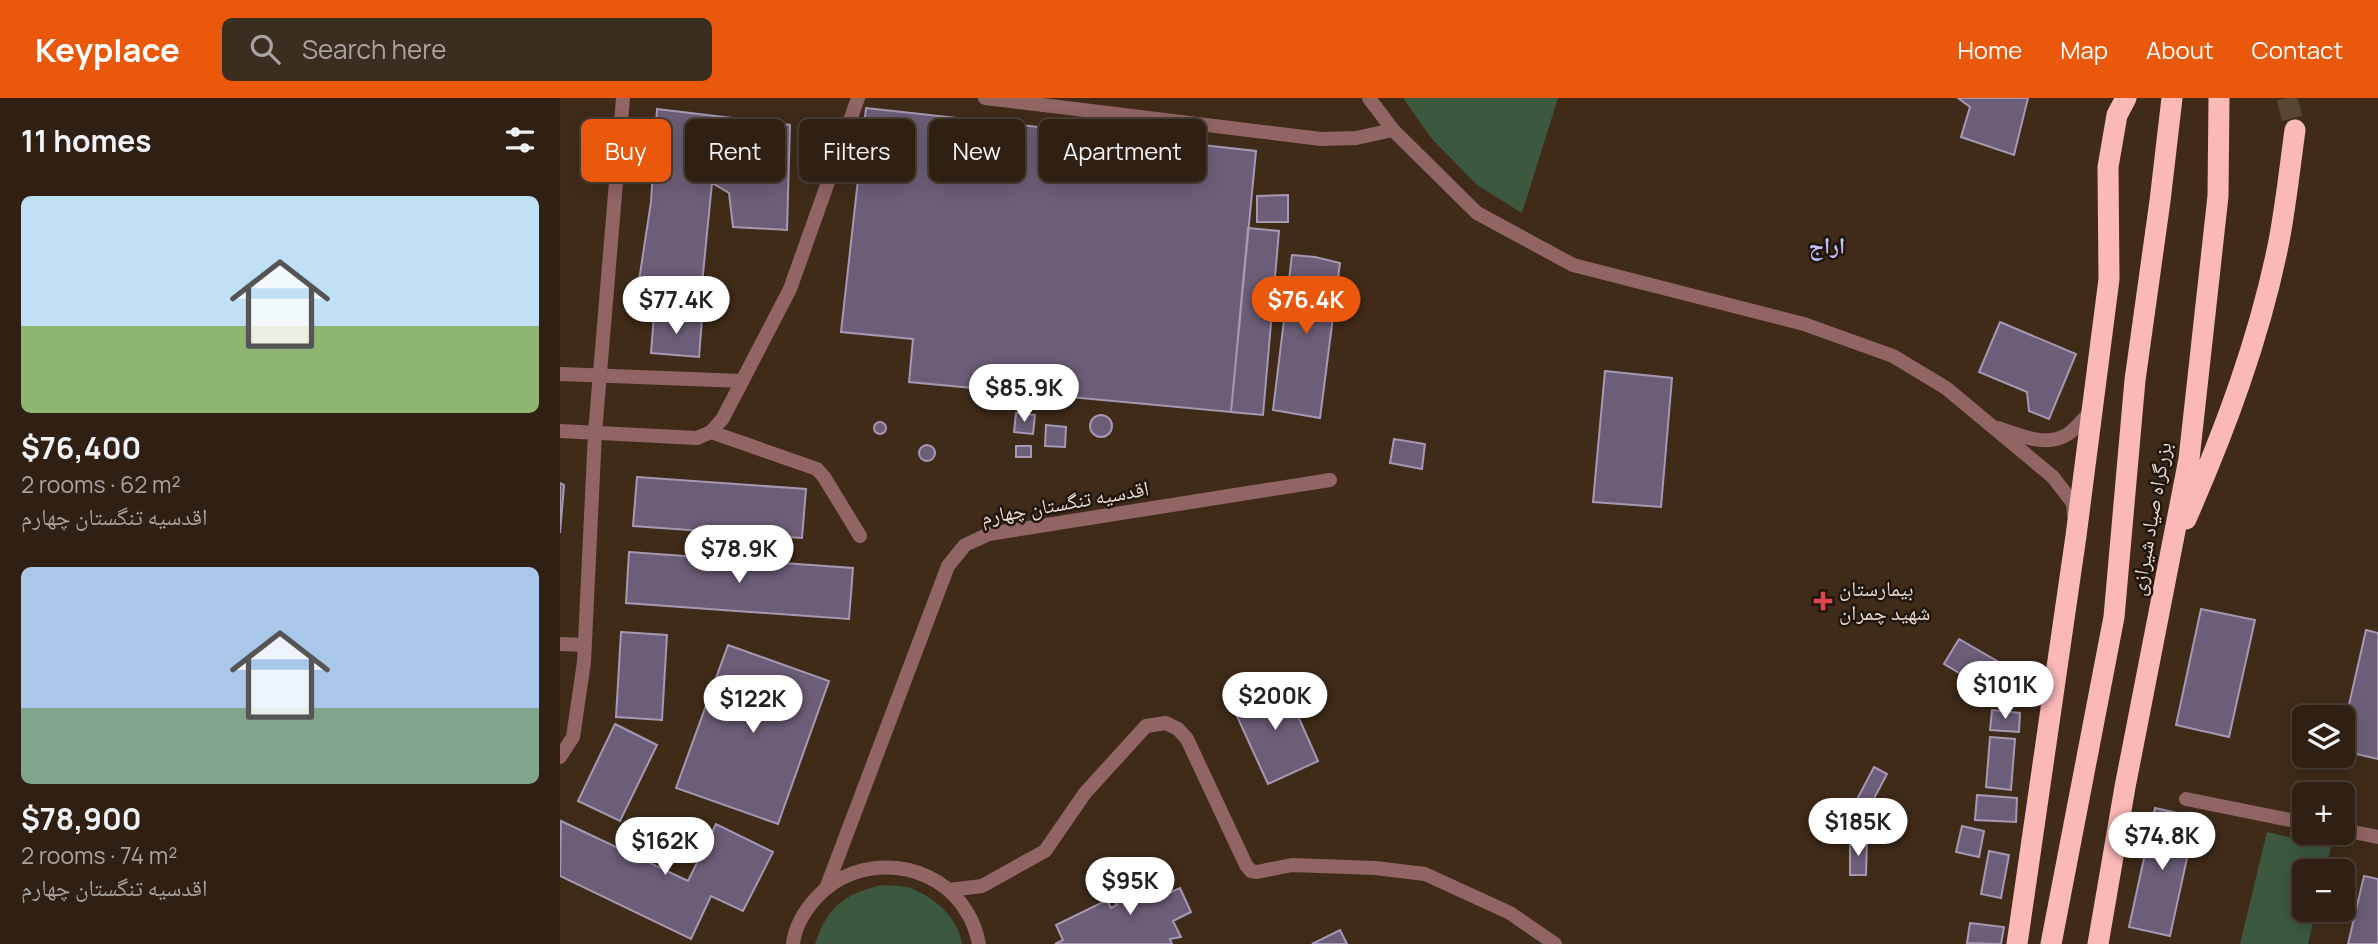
<!DOCTYPE html>
<meta charset="utf-8">
<style>
:root{--surface:#302013;--page:#3c2d21;--text:#f1f3f6;--muted:#a8a3a0;--line:#4b3e33;--accent:#ea580c}
body{margin:0;font-family:Manrope,"Noto Naskh Arabic",sans-serif;background:var(--page);color:var(--text);height:100vh;display:flex;flex-direction:column;font-size:26px;white-space:nowrap}
*{box-sizing:border-box;margin:0}
p{font-size:23px;color:var(--muted)}
.icon{flex:none;width:38px;height:38px;fill:none;stroke:currentColor;stroke-width:2;stroke-linecap:round;stroke-linejoin:round}
.map{position:relative;flex:1;overflow:hidden}
.side{display:flex;flex-direction:column;background:var(--surface);width:560px}
.side>*{flex:none}
.hud{position:absolute;left:21px;top:21px;width:665px;height:63px;display:flex;gap:14px}
.buttons{position:absolute;left:1732px;top:607px;display:grid;gap:14px}
.buttons a{display:grid;place-items:center;width:63px;height:63px;border-radius:10px;background:var(--surface);box-shadow:0 4px 18px #0003,0 0 0 2px var(--line);font-size:35px}
.price{position:absolute;translate:-50% -60px;padding:0 16px;border-radius:24px;background:#fff;color:#222;font-size:23px;line-height:46px;filter:drop-shadow(0 2px 4px #0008)}
.price::after{content:'';position:absolute;left:50%;top:42px;width:21px;height:16px;margin-left:-10px;background:inherit;clip-path:polygon(0 0,100% 0,50% 100%)}
.price.current{background:var(--accent);color:#fff}
ul{padding:0;list-style:none}
li{display:grid;align-content:center;gap:14px;height:371px;padding:0 21px}
li span{display:grid;place-items:center;height:217px;border-radius:10px;color:#555}
li>.icon{margin-inline-start:auto}
span .icon{width:126px;height:126px;fill:#fffc;stroke-width:1}
li b{font-size:30px}
h2{display:flex;justify-content:space-between;align-items:center;height:84px;padding:0 21px;font-size:30px}
.tag{padding:0 24px;border-radius:10px;background:var(--surface);box-shadow:0 4px 18px #0003,0 0 0 2px var(--line);font-size:24px;line-height:63px}
.tag.current{background:var(--accent);color:#fff}
header{display:flex;align-items:center;gap:42px;box-sizing:border-box;height:98px;padding:0 35px;background:var(--accent);color:#fff}
header strong{font-size:33px}
nav{display:flex;gap:38px;margin-inline-start:auto;font-size:24px}
.search{width:490px;height:63px;background:var(--page);display:flex;align-items:center;gap:18px;box-sizing:border-box;padding:0 24px;border-radius:10px;color:var(--muted);font-size:26px}
main{display:flex;flex:1;min-height:0}
.map>svg:first-child{display:block}
.green{fill:#3c593f}
.building{fill:#6c5e78;stroke:#a698b3;stroke-width:2}
.lines{fill:none;stroke-linecap:round;stroke-linejoin:round}
.highway-tunnel{stroke:#594534;stroke-width:21;stroke-dasharray:21 10;stroke-linecap:butt}
.lane{stroke:#906563;stroke-width:14}
.street{stroke:#906563;stroke-width:14}
.highway{stroke:#fab9b7;stroke-width:21}
.health-dot{fill:#e0444e;stroke:#20160e;stroke-width:2.5}
.labels{text-anchor:middle;stroke-width:5;stroke-linejoin:round;paint-order:stroke}
.street-label{font-size:21px;fill:#e8dacf;stroke:#20160e}
.poi-label{font-size:21px;fill:#e8dacf;stroke:#20160e;text-anchor:start}
.neighbourhood-label{font-size:23px;font-weight:bold;fill:#bdbff8;stroke:#20160e}
</style>
<header>
<strong>Keyplace</strong>
<div class="search"><svg class="icon" aria-label="search" viewBox="0 0 24 24"><circle cx="10" cy="10" r="6"/><path d="M15 15l6 6"/></svg>Search here</div>
<nav><a>Home</a><a>Map</a><a>About</a><a>Contact</a></nav>
</header>
<main>
<section class="side">
<h2>11 homes<svg class="icon" aria-label="filters" viewBox="0 0 24 24"><path d="M4 7h16M4 17h16"/><circle cx="9" cy="7" r="2"/><circle cx="15" cy="17" r="2"/></svg></h2>
<ul>
<li><span style="background:linear-gradient(#bfe0f5 60%,#8fb573 0)"><svg class="icon" aria-label="home" viewBox="0 0 24 24"><path d="M3 11l9-7 9 7M6 9v11h12V9"/></svg></span><div><b>$76,400</b><p>2 rooms · 62 m²</p><p>اقدسیه تنگستان چهارم</p></div></li>
<li><span style="background:linear-gradient(#a9c7e8 65%,#7fa58c 0)"><svg class="icon" aria-label="home" viewBox="0 0 24 24"><path d="M3 11l9-7 9 7M6 9v11h12V9"/></svg></span><div><b>$78,900</b><p>2 rooms · 74 m²</p><p>اقدسیه تنگستان چهارم</p></div></li>
</ul>
</section>
<div class="map">
<svg width="1818" height="846" viewBox="0 0 1818 846">
<rect width="100%" height="100%" fill="#402b19"/>
<path class="green" d="M843 0H998L962 115 917 87 872 41Z
M1707 734 1771 749 1766 773 1745 774V812H1756L1748 846H1680Z
M321 787C331 788 341 787 350 790 374 799 398 819 402 846H255C268 808 283 797 321 787Z"/>
<path class="building" d="M1398 0H1468L1454 57 1401 39 1410 9Z
M306 10 696 53 671 314 349 284 353 241 281 234Z
M97 11 230 27 227 132 173 129 169 95 152 85 141 196 78 189 91 104Z
M728 97V124H697V98Z
M688 130 719 133 703 317 671 314Z
M732 157 755 159 780 165 760 320 713 312Z
M94 217 142 221 139 259 91 255Z
M1440 224 1516 256 1489 321 1469 313 1467 294 1419 274Z
M1045 273 1112 280 1101 409 1033 404Z
M456 315 475 317 473 336 454 334Z
M530 328a11 11 0 1 1 22 0a11 11 0 1 1-22 0Z
M314 330a6 6 0 1 1 12 0a6 6 0 1 1-12 0Z
M486 327 506 329 505 349 485 348Z
M834 341 865 346 862 371 830 365Z
M359 355a8 8 0 1 1 16 0a8 8 0 1 1-16 0Z
M456 348H471V359H456Z
M77 379 246 391 242 440 73 428Z
M0 385 4 387 0 435Z
M69 454 293 470 289 521 66 505Z
M1641 511 1695 522 1669 639 1616 627Z
M1806 532 1818 535V661L1783 653V633Z
M61 534 107 537 102 622 56 619Z
M1399 541 1449 570 1440 599 1384 566Z
M168 547 269 583 218 726 116 690Z
M722 582 758 663 708 686 671 605Z
M1432 612 1460 615 1459 634 1430 632Z
M55 626 97 647 60 723 18 703Z
M1430 639 1455 641 1451 692 1426 689Z
M1314 669 1327 676 1308 712 1295 705Z
M1417 697 1457 700 1456 724 1415 722Z
M1595 710 1636 719 1610 838 1569 829Z
M1 723 128 783 156 726 213 754 183 813 151 798 131 841 0 778Z
M1402 728 1424 733 1419 759 1396 754Z
M1290 743H1307L1306 777H1290Z
M1429 753 1449 757 1441 800 1421 796Z
M599 774 609 795 620 790 631 814 613 823 621 839 610 841 612 846H495L503 842 496 827 547 802 551 810 557 807 552 798Z
M1804 778 1818 781V846H1788Z
M1410 825 1444 829 1441 846 1407 845Z
M780 832 787 846H752Z"/>
<g class="lines">
<path class="highway-tunnel" d="M1727 0 1735 32"/>
<path class="lane" d="M425 0 761 41 796 40 833 32
M809 0 833 32 917 115 1013 167 1244 226 1333 258 1386 290 1493 379 1513 405 1514 417
M0 276 182 283
M1438 330C1459 337 1487 350 1508 336 1517 330 1525 319 1532 312
M0 333 137 340 151 334 163 320 230 191 298 0
M151 334 257 371 264 379 300 438"/>
<path class="street" d="M0 546 25 547
M0 659 13 639 24 564 35 335 63 0
M1626 701 1745 725
M1783 732 1818 739
M267 788 388 468 405 447 429 436 770 382
M389 792 422 788 485 753 525 695 586 628 606 625 618 631 627 641 686 767 691 773 697 774 732 767 815 770 865 776 950 815 995 846
M233 846C235 828 245 812 257 799 299 754 377 761 408 816 413 824 417 836 419 846"/>
<path class="highway" d="M1626 421C1665 332 1700 239 1719 143 1726 106 1730 68 1735 32
M1457 846 1516 438 1549 181 1548 69 1557 17 1566 0
M1491 846 1554 519 1575 282 1600 103 1612 0
M1538 846 1565 689 1629 361 1658 98 1659 0"/>
</g>
<path class="health-dot" d="M1259.5 492.5h7v7h7v7h-7v7h-7v-7h-7v-7h7z"/>
<g class="labels">
<g class="street-label">
<text transform="translate(505 405) rotate(-10)" y="7">اقدسیه تنگستان چهارم</text>
<text transform="translate(1591 421) rotate(-80)" y="7">بزرگراه صیاد شیرازی</text>
</g>
<g class="poi-label">
<text x="1279" y="498">بیمارستان<tspan x="1279" dy="24">شهید چمران</tspan></text>
</g>
<g class="neighbourhood-label">
<text x="1267" y="156">اراج</text>
</g>
</g>
</svg>
<div class="buttons">
<a><svg class="icon" aria-label="layers" viewBox="0 0 24 24"><path d="M12 4l9 5-9 5-9-5zM3 14l9 5 9-5"/></svg></a>
<a>+</a>
<a>−</a>
</div>
<b class="price" style="left:116px;top:238px">$77.4K</b>
<b class="price current" style="left:746px;top:238px">$76.4K</b>
<b class="price" style="left:464px;top:326px">$85.9K</b>
<b class="price" style="left:179px;top:487px">$78.9K</b>
<b class="price" style="left:1445px;top:623px">$101K</b>
<b class="price" style="left:715px;top:634px">$200K</b>
<b class="price" style="left:193px;top:637px">$122K</b>
<b class="price" style="left:1298px;top:760px">$185K</b>
<b class="price" style="left:1602px;top:774px">$74.8K</b>
<b class="price" style="left:105px;top:779px">$162K</b>
<b class="price" style="left:570px;top:819px">$95K</b>
<div class="hud">
<a class="tag current">Buy</a>
<a class="tag">Rent</a>
<a class="tag">Filters</a>
<a class="tag">New</a>
<a class="tag">Apartment</a>
</div>
</div>
</main>
